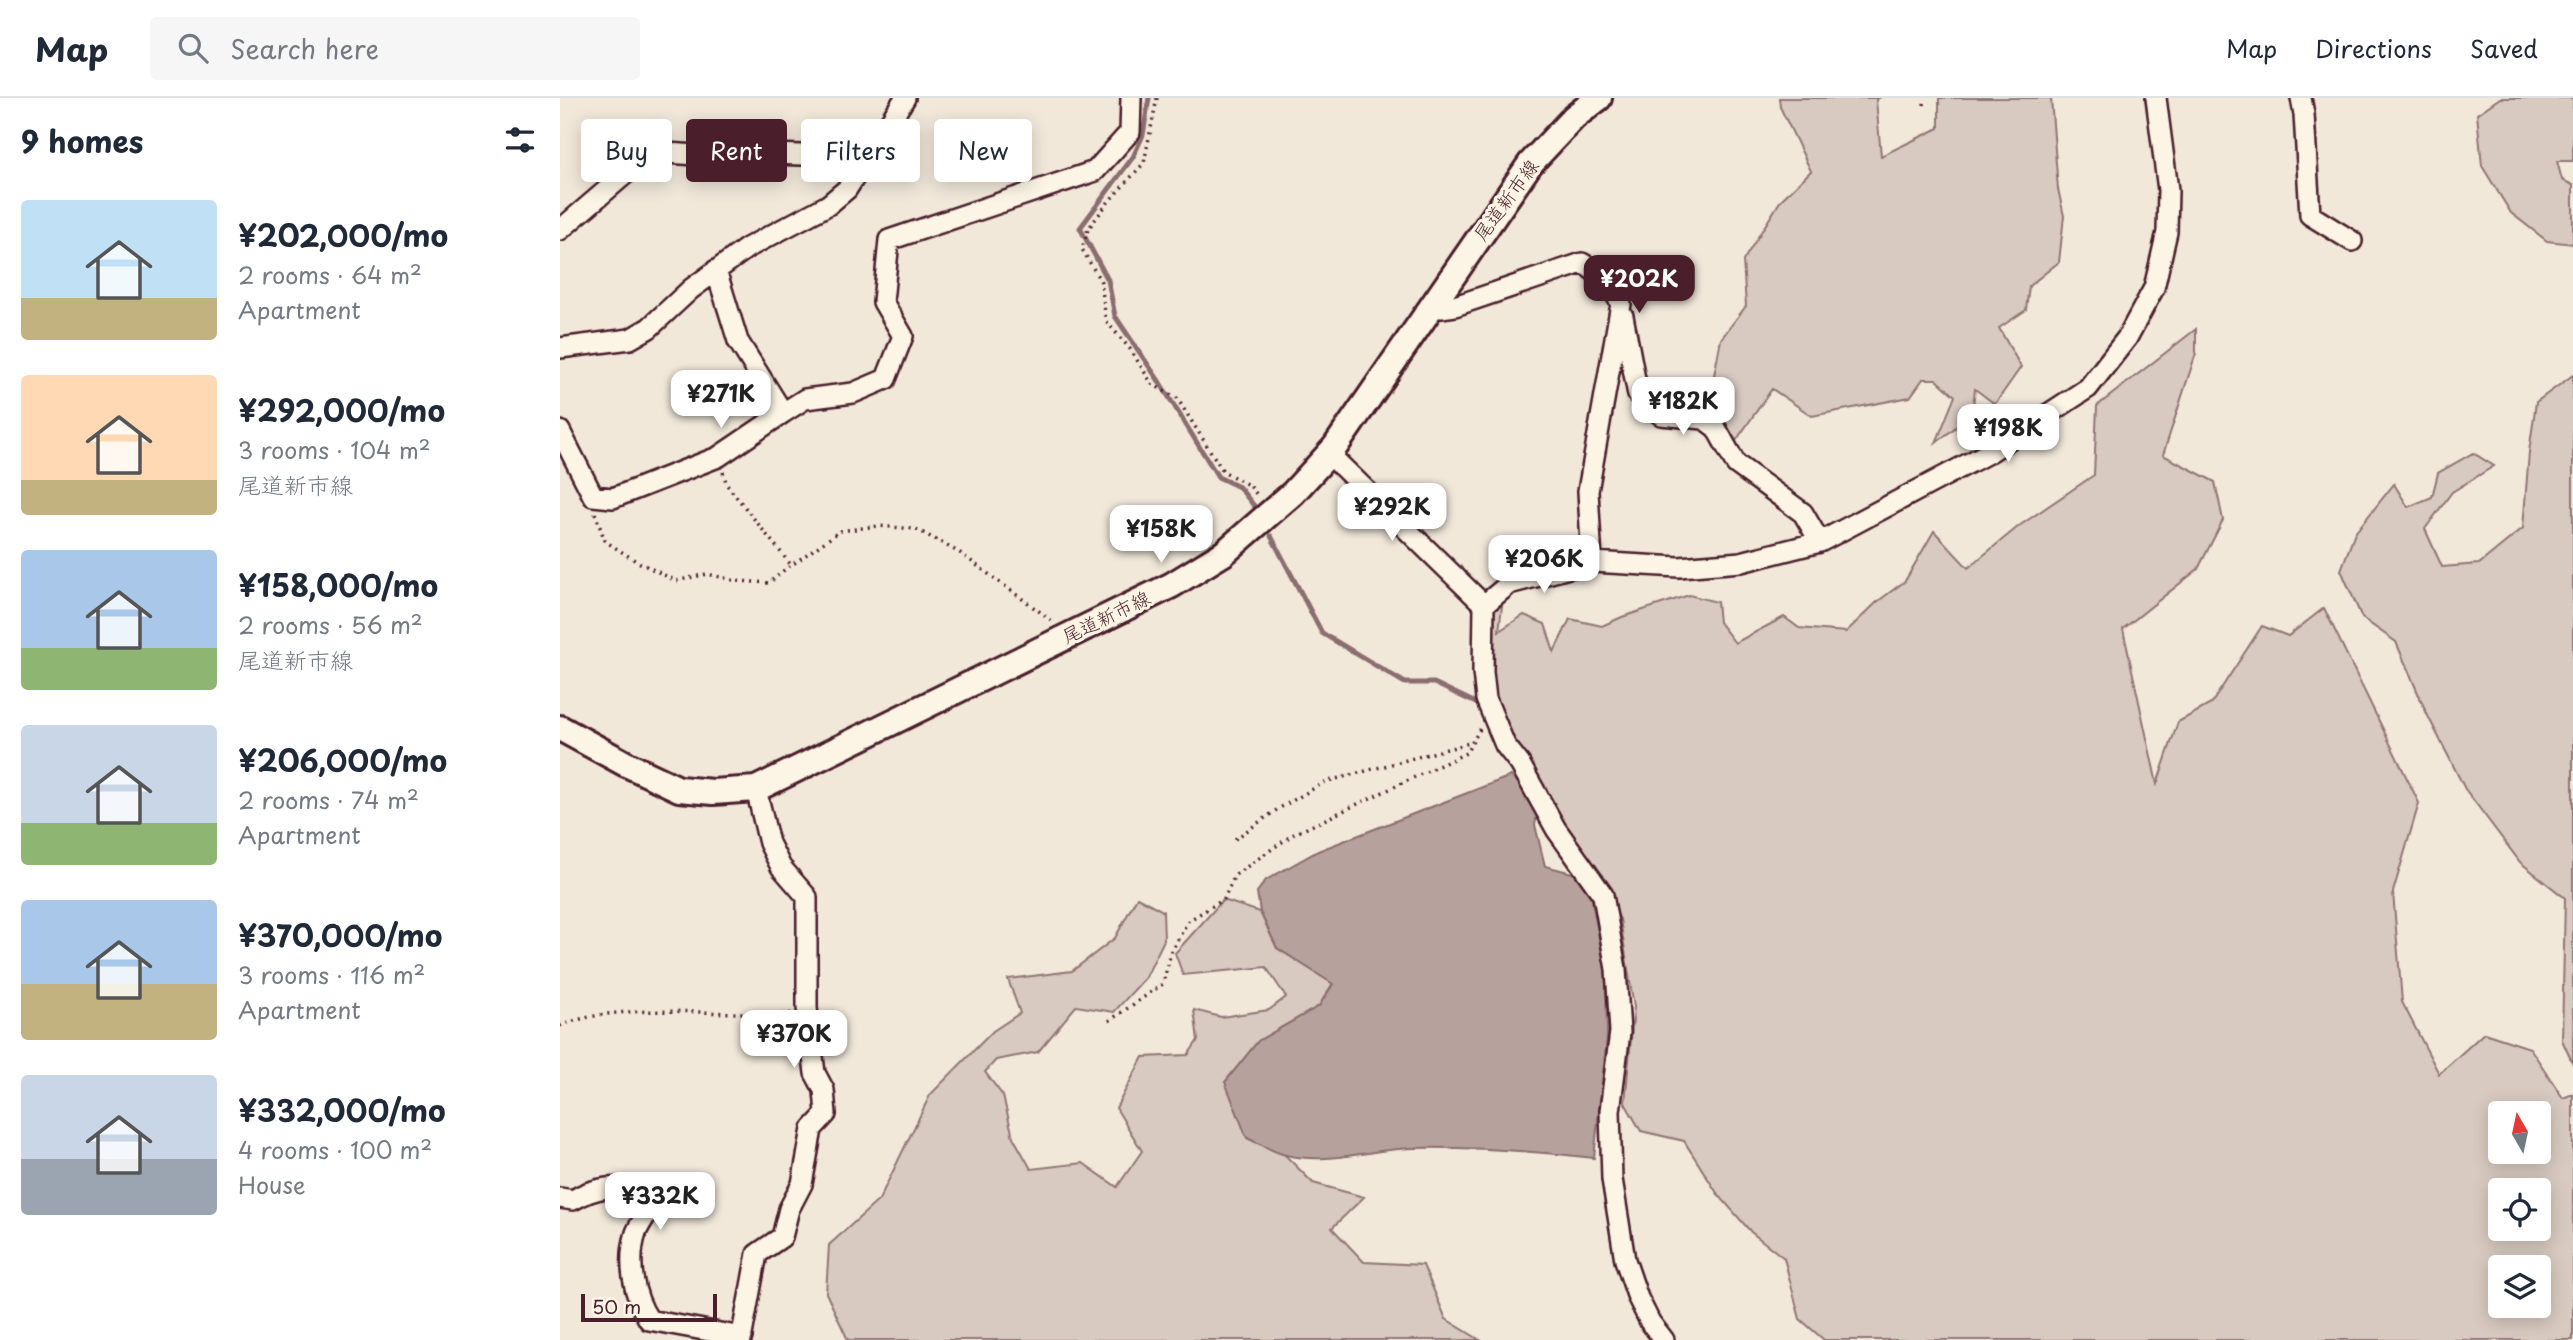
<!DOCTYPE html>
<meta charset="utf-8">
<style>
:root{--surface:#fff;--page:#f6f6f7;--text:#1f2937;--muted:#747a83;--line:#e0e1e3;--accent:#4a1f2b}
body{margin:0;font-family:"Playpen Sans","Klee One",sans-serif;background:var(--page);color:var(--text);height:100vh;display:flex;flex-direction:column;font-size:26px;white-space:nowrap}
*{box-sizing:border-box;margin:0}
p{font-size:23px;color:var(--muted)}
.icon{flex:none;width:38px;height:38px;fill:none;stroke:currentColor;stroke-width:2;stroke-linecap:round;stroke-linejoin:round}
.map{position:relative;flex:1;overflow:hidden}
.details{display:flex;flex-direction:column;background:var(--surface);width:560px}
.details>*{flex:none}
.top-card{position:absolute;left:21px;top:21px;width:665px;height:63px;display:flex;gap:14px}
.needle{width:46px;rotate:351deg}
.tools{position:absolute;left:1928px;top:1003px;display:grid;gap:14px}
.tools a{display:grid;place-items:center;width:63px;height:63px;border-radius:7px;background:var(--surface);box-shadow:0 4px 18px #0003;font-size:35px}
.scale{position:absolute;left:21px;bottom:18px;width:136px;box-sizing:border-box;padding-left:7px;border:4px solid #4a1f2b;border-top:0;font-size:19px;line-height:24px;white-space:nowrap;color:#4a1f2b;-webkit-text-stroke:5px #fcf5e5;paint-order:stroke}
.price{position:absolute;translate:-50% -60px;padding:0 16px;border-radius:14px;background:#fff;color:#222;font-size:23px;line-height:46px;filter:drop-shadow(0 2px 4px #0008)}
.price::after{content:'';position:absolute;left:50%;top:42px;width:21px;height:16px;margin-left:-10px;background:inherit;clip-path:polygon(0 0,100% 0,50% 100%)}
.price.active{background:var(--accent);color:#fff}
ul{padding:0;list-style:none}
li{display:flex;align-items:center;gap:21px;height:175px;padding:0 21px}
li span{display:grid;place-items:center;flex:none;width:196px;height:140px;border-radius:7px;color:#555}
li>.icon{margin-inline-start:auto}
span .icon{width:84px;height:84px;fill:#fffc;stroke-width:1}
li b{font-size:30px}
h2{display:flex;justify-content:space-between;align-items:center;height:84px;padding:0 21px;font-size:30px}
.tag{padding:0 24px;border-radius:7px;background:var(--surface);box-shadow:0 4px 18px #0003;font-size:24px;line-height:63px}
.tag.active{background:var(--accent);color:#fff}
header{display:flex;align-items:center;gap:42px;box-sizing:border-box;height:98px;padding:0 35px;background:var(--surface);border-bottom:2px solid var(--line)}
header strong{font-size:33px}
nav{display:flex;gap:38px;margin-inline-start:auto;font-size:24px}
.search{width:490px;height:63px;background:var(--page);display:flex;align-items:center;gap:18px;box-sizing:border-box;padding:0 24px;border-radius:7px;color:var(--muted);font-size:26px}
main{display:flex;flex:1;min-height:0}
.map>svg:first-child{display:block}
.green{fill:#d8cac0;stroke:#917476;stroke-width:2;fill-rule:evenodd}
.water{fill:#b6a19c;stroke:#8b6d6f;stroke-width:2}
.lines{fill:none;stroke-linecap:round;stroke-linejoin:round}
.stream{stroke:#8b6d6f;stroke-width:5}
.minor-casing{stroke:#4a1f2b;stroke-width:24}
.major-casing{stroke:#4a1f2b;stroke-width:30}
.path{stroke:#4a1f2b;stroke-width:3.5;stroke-dasharray:2 5;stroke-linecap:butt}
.minor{stroke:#fcf5e5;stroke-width:19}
.major{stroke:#fcf5e5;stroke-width:24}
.labels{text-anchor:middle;stroke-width:6;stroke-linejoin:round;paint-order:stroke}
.street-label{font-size:19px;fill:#4a1f2b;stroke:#fcf5e5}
</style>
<header>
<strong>Map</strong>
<div class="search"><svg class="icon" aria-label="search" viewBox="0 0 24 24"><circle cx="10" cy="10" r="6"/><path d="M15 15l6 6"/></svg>Search here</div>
<nav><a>Map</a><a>Directions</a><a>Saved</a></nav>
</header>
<main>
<section class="details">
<h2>9 homes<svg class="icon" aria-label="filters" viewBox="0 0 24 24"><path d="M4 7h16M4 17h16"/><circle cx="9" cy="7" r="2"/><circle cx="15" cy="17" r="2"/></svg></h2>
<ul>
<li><span style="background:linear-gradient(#bfe0f5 70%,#c2b280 0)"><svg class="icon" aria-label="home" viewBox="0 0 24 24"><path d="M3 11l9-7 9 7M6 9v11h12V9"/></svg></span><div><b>¥202,000/mo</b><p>2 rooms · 64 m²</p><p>Apartment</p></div></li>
<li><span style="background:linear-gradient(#ffd9b3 75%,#c2b280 0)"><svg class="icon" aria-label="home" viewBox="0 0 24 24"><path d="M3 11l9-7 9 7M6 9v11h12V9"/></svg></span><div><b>¥292,000/mo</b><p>3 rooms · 104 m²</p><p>尾道新市線</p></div></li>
<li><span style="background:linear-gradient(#a9c7e8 70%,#8fb573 0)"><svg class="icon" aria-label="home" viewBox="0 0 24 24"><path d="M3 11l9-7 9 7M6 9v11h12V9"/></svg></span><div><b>¥158,000/mo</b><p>2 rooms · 56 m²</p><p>尾道新市線</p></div></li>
<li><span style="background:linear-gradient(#c9d6e8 70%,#8fb573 0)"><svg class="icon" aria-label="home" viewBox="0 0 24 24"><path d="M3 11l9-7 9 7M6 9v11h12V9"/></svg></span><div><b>¥206,000/mo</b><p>2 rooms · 74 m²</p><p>Apartment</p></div></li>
<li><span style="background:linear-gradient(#a9c7e8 60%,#c2b280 0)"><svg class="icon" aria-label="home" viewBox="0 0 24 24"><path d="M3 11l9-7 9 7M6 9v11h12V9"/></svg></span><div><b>¥370,000/mo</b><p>3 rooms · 116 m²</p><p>Apartment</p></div></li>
<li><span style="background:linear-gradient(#c9d6e8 60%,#9aa5b1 0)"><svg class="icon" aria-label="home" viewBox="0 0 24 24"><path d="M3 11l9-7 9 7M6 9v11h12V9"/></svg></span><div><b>¥332,000/mo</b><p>4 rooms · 100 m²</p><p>House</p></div></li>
</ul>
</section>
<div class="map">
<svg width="2013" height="1242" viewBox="0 0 2013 1242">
<rect width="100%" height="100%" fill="#f1e8da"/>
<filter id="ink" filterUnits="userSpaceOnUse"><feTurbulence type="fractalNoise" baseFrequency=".0143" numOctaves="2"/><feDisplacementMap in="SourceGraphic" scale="14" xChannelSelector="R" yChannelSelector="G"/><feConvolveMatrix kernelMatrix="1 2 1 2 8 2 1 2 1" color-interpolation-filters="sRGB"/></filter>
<g filter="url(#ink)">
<path class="green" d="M1219 0H1319L1316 2 1321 58 1379 30V0H1491L1498 91 1504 118 1499 164 1469 188 1466 212 1439 230 1461 269 1435 306 1415 291 1412 316 1376 345 1395 298 1376 281H1363L1350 299 1252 318 1212 291 1173 347 1158 317 1148 309 1161 241 1186 208 1183 163 1221 102 1251 73 1220 9Z
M1940 0H2013V63H1997L2002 82 2013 87V146L1987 143 1951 115 1922 68 1917 16Z
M1636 231V255L1603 357 1655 384 1663 422 1638 471 1563 531 1597 686 1618 624 1651 606 1702 528 1728 538 1764 510 1859 705 1833 794 1842 904 1879 976 1924 935 1970 950 2003 1000 2013 996V1242H1264L1240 1221 1224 1160 1191 1134 1157 1095 1124 1043 1081 1033 1065 1005 1074 909 1060 821 1029 763 985 705 944 635 932 595 917 518 942 508 939 533 964 517 985 526 994 554 1010 521 1042 528 1062 519 1129 497 1157 504 1159 524 1175 545 1224 519 1239 530 1286 534 1317 504 1345 483 1374 433 1408 470 1459 428 1534 377 1537 308ZM1941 1015H1979V1054H1941ZM1941 1092H1979V1130H1941ZM1941 1169H1979V1208H1941Z
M2013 277V966L2002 942 2005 800 1960 764 1905 691 1867 616 1836 544 1802 520 1781 472 1795 435 1834 386 1848 409 1872 399 1878 375 1913 355 1934 368 1892 394 1865 431 1882 469 1919 466 1963 430 1969 354 1976 304Z
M577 799 603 813 604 842 586 879 554 914 516 908 478 954 436 962 425 974 443 998 453 1039 471 1071 523 1065 557 1089 582 1053 556 1010 583 959 628 957 638 942 634 912 661 919 709 912 726 899 706 869 623 877 615 855 663 802 700 814 717 850 773 885 759 908 698 943 687 1040 724 1056 753 1085 804 1099 772 1130 804 1164 863 1167 886 1221 920 1242H288L266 1195 269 1147 319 1102 370 997 433 933 460 915 448 881 512 873 555 840Z"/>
<path class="water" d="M951 678 980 703 975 727 985 768 1016 776 1031 797 1046 876 1047 938 1034 1060C974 1053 914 1049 853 1050 810 1051 769 1067 726 1057 713 1054 700 1046 687 1040L665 984 698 943 759 908 773 886 717 850 700 814 697 794 706 782 758 753Z"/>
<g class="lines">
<path class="stream" d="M589 0 583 37 573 59 520 130 548 182 555 218 599 283 658 379 679 389 699 414
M711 438 762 535 845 585H874L922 608"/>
<defs>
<path id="minor" d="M1741 0 1744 16 1750 117 1792 143
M0 132 91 54 137 57 168 46 211 56 272 58 301 69
M873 206 881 210 895 208 1022 165C1040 175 1052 188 1061 206L1028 393 1032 464
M1063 218 1078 297 1101 317 1144 321 1156 330 1176 366 1243 415 1260 444
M0 250 70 241 89 230 131 191 187 150 268 107 287 91 345 0
M223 315 245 301 293 295 326 281 343 238 323 204 329 142 535 73 570 34 571 0
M0 333 33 398 53 400 158 359 223 315 178 243 156 172
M768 355 924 507 923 574 926 601 945 647 960 666 996 731 1043 797 1056 871 1060 934 1050 1013 1052 1081 1065 1162 1078 1200 1090 1224 1104 1242
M924 507 949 486 1032 464 1119 469 1181 464 1260 444 1430 354 1528 290 1567 240 1594 190 1607 134 1608 92 1596 0
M0 1100 13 1102C36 1088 57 1087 83 1093L90 1110C86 1118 79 1127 76 1135 67 1163 73 1198 89 1222L182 1239
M181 1242 197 1156 222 1139 229 1111 242 1086 252 1031 266 1016 264 992 255 975 247 910V799L221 769 209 745 196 691"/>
<path id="major" d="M0 630 66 666 119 691 153 694 196 691 612 487 664 455 733 395 775 349 970 66 1014 19 1039 0"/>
</defs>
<use href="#minor" class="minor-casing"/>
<use href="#major" class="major-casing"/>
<path class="path" d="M597 0 584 65 550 102 528 131 522 151 541 184 546 223 570 251 592 286 617 300 663 373 690 388 698 398
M1364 7 1365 0
M163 374 167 387 231 467
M35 415 45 443 76 463 116 483 147 476 178 483 209 485 223 473 280 433 318 428 356 431 400 455 491 522
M675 741 718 711 765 684 913 644
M549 923 603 886 611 854 628 823 664 801 675 777 732 737 906 655 920 631
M0 928C52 906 127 915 183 915 200 915 215 919 232 915"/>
<use href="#minor" class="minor"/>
<use href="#major" class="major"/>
</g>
</g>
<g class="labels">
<g class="street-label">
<text transform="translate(946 102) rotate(-54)" y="7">尾道新市線</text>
<text transform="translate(546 519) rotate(-26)" y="7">尾道新市線</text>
</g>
</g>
</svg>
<div class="tools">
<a><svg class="needle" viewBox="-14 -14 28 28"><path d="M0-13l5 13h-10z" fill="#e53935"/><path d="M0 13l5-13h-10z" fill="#747a83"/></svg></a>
<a><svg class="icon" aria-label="locate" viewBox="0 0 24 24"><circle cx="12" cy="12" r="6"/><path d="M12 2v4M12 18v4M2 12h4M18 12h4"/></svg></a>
<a><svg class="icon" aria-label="layers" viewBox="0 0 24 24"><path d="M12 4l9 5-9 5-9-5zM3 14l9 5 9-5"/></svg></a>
</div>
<div class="scale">50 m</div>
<b class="price active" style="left:1079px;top:217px">¥202K</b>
<b class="price" style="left:161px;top:332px">¥271K</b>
<b class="price" style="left:1123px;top:339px">¥182K</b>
<b class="price" style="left:1448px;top:366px">¥198K</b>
<b class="price" style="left:832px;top:445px">¥292K</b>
<b class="price" style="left:601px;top:467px">¥158K</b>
<b class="price" style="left:984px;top:497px">¥206K</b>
<b class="price" style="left:234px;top:972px">¥370K</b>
<b class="price" style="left:100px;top:1134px">¥332K</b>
<div class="top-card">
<a class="tag">Buy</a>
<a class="tag active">Rent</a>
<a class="tag">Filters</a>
<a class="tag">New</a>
</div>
</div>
</main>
